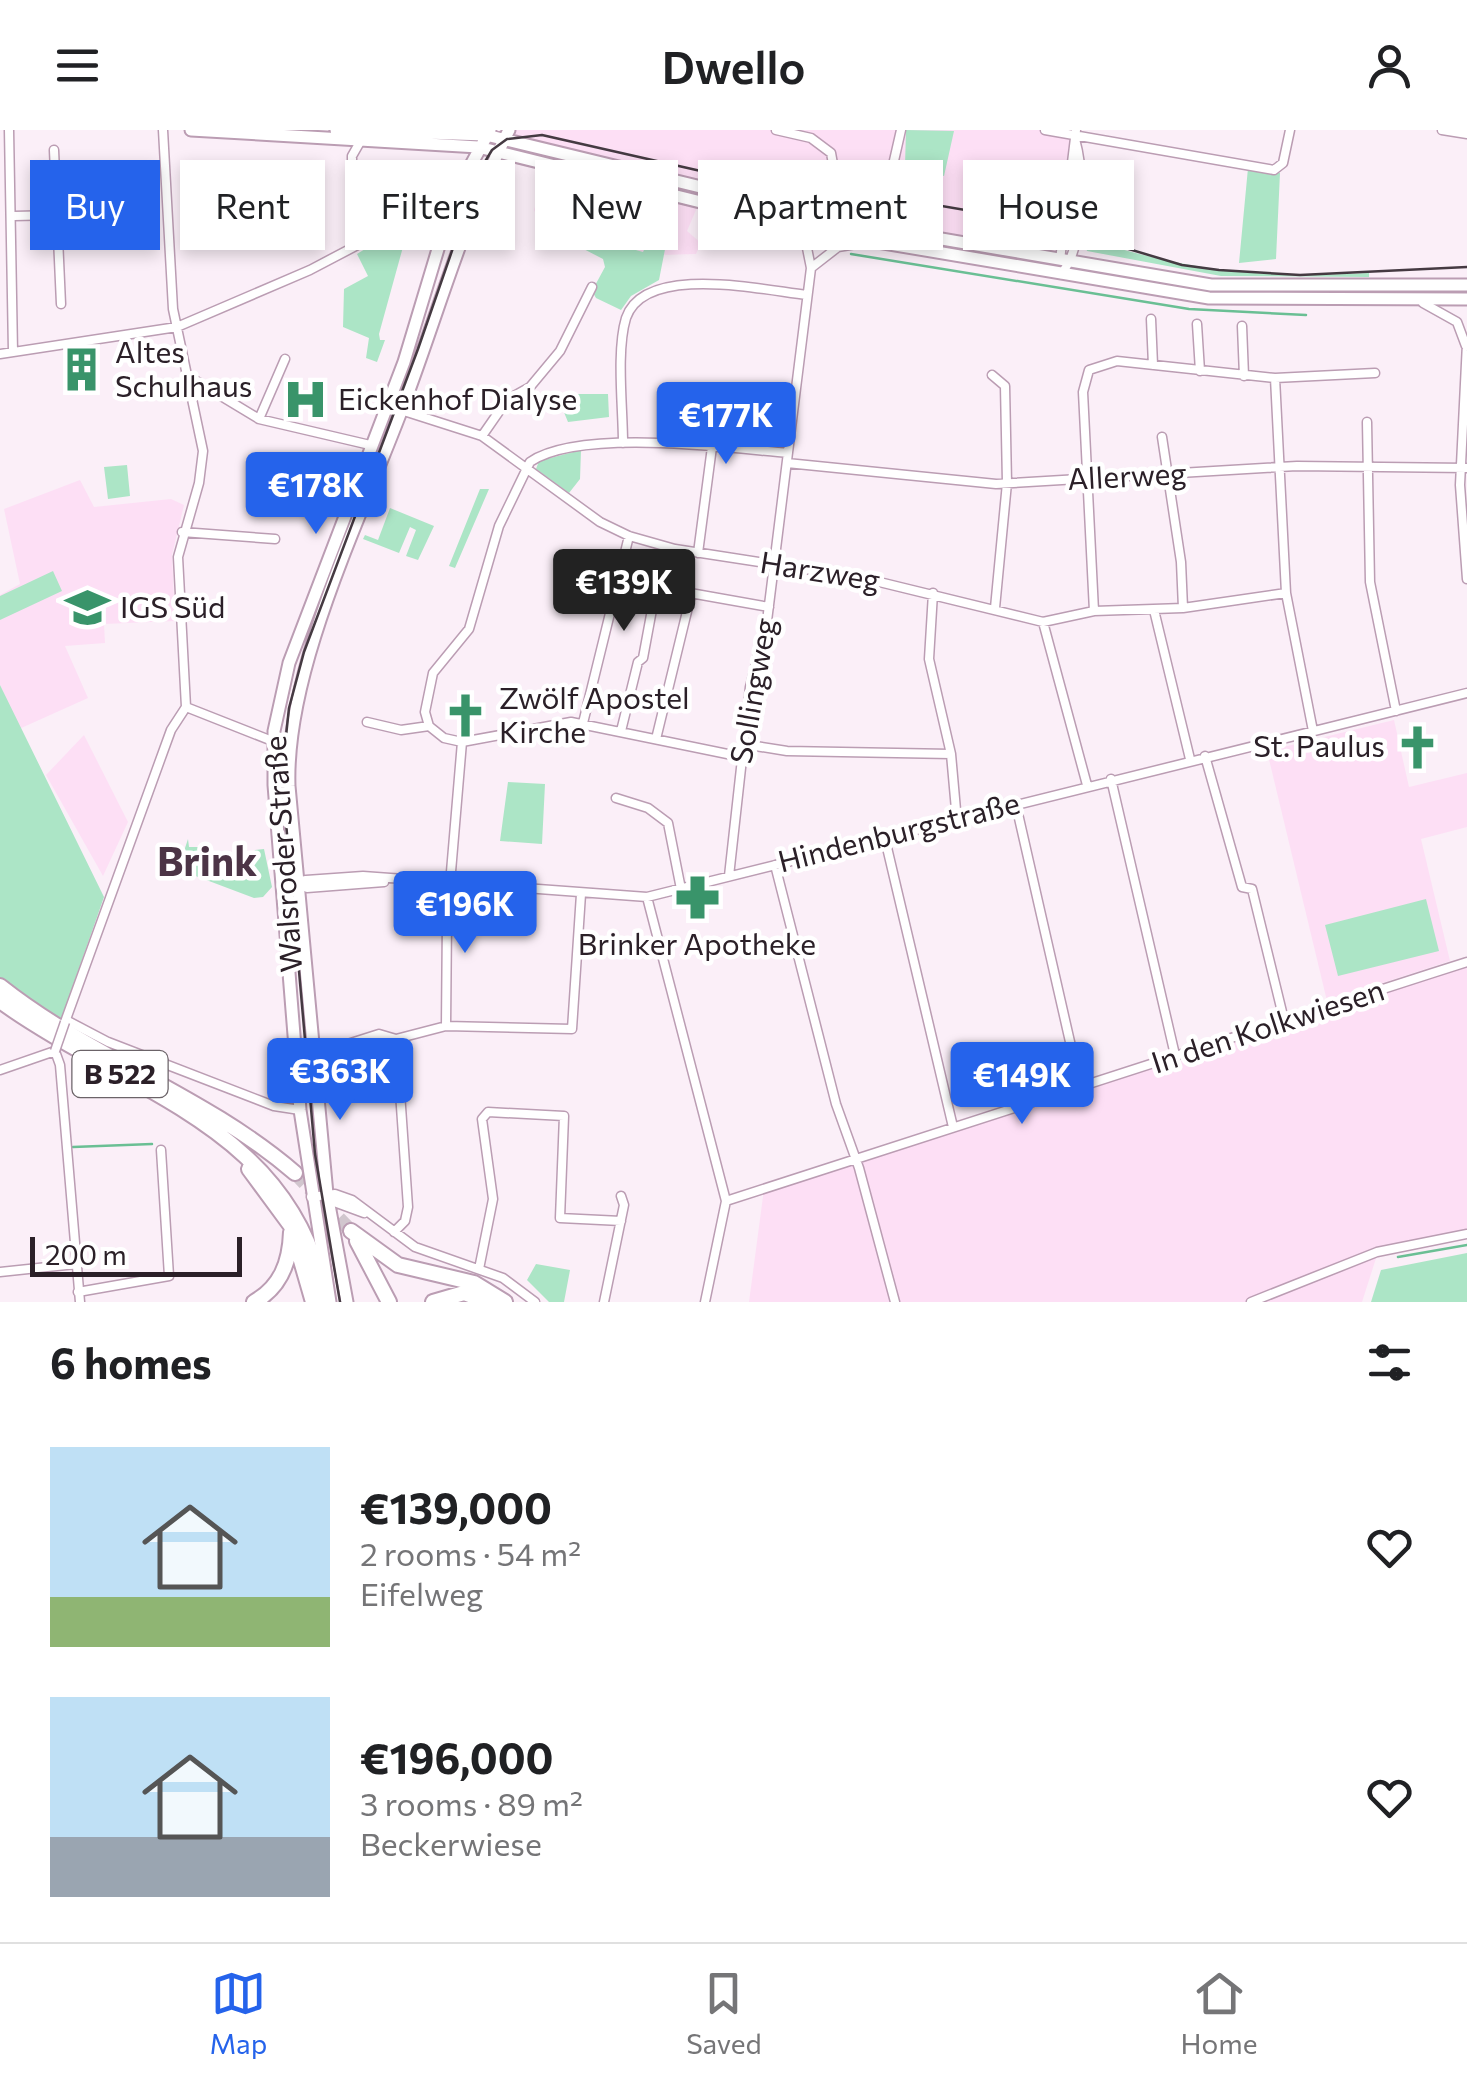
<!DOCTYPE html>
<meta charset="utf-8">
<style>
:root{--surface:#fff;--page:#f6f6f6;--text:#202124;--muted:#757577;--line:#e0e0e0;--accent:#2563eb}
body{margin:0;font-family:Commissioner,sans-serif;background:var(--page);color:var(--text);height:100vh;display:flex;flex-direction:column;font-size:38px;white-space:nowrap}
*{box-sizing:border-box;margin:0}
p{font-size:32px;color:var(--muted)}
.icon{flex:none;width:55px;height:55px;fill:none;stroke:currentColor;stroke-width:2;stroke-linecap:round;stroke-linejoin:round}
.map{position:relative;height:1172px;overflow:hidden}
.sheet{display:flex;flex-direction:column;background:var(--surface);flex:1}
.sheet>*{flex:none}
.top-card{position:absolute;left:30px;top:30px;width:1408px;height:90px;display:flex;gap:20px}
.scale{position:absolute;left:30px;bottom:25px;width:212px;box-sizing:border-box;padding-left:10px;border:5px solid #2b2028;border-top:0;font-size:28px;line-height:35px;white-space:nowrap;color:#2b2028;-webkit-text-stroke:8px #fff;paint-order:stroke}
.price{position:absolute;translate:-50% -85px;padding:0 22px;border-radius:10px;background:var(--accent);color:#fff;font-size:32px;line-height:65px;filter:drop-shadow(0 2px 5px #0008)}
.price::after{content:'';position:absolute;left:50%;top:60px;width:30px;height:22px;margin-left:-15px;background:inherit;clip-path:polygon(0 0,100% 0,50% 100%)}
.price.current{background:#222;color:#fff}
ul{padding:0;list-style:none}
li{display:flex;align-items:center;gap:30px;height:250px;padding:0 50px}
li span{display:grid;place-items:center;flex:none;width:280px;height:200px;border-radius:0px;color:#555}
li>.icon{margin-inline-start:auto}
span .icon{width:120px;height:120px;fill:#fffc;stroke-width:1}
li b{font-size:42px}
h2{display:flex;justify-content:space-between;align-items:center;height:120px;padding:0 50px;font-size:42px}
.pill{padding:0 35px;border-radius:0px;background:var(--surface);box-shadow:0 5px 15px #0003;font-size:35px;line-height:90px}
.pill.current{background:var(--accent);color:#fff}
header{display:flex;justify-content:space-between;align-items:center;height:130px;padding:0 50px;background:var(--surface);font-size:45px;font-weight:600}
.tabs{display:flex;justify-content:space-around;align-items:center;height:140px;border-top:2px solid var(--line);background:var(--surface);font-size:28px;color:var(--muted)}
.tabs a{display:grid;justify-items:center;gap:5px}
.tabs .current{color:var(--accent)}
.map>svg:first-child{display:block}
.built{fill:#fddff5}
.green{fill:#ace5c6}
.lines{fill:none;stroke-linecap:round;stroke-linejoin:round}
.stream{stroke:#6abf94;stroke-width:2.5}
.highway-tunnel{stroke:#d1c6ce;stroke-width:14;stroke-dasharray:14 7;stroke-linecap:butt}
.street-casing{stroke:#bb9db3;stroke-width:11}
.secondary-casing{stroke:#bb9db3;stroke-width:15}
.highway-casing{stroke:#bb9db3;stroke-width:18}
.street{stroke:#fff;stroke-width:8}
.secondary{stroke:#fff;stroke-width:11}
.highway{stroke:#fff;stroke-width:14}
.tram{stroke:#453a42;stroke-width:2.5}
.street-bridge-casing{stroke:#bb9db3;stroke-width:11;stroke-linecap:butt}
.street-bridge{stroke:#fff;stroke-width:8}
.labels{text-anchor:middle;stroke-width:9;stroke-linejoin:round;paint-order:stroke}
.shield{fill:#fff;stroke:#6b6368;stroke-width:2.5}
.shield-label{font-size:28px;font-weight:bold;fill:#2b2028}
.poi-label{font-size:30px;fill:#2b2028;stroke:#fff;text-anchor:start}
.street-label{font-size:30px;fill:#2b2028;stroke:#fff}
.district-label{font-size:40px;font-weight:bold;fill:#4c3446;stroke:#fff}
</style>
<header><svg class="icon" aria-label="menu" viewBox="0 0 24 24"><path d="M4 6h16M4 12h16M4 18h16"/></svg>Dwello<svg class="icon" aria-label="person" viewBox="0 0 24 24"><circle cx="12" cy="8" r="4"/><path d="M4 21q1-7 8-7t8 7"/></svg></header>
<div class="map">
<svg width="1467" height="1172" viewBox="0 0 1467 1172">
<rect width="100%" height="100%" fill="#fbeff8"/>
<path class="built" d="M509 0H1076L1059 130 909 105 504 9Z
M547 33 699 73 687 101 701 113 696 124 661 125 659 150 643 122 540 93 534 80Z
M80 350 94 377 171 369 184 375 172 425 175 491 104 494 105 513 65 516 88 568 19 599 0 555V465L20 454 4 379Z
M1394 590 1409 657 1467 643V697L1421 709 1450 831 1327 871 1267 621Z
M84 605 128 692 103 746 46 645Z
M1467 832V1104L1378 1122 1362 1172H749L764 1059Z"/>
<path class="green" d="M906 0 954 1 944 46 905 36Z
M1248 38 1280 43 1276 129 1239 133Z
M698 75 795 104 804 117 745 102 720 108 728 90Z
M410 91H419L414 107 406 106 379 204 380 210H385L377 232 366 228 369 208 343 197 344 159 368 146 357 124Z
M540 93 643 122 655 96 669 99 659 150 631 166 621 180 596 168 592 161 605 137 603 129 572 113 535 104Z
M1083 107C1183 141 1264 149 1369 143V147L1221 146 1087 121Z
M571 264H608L609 287 568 292 561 275Z
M581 320 580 349 569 363 536 339 539 331Z
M127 335 130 366 108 369 104 337Z
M480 359H489L455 438 449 436Z
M390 378 434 396 418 430 406 426 416 400 410 397 399 423 363 409 365 405 378 410Z
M53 441 62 461 0 490V466Z
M0 555 104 767 61 890 0 848Z
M508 652 545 654 542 714 500 711Z
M188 709 189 717H211L216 727H251L255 720 264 719 272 757 263 767 254 768 156 731 161 720 182 727Z
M1426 769 1439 821 1338 846 1325 795Z
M1467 1123V1172H1371L1381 1140Z
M536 1134 570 1140 564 1172H549L527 1150Z"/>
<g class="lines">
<path class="stream" d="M851 124 1189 179 1306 185
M73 1017 152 1014
M1398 1127 1467 1115"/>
<path class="highway-tunnel" d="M295 1043 351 1101"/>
<defs>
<path id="street" d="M9 0 13 222
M163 0 173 179 203 321 199 353 178 427 186 577
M776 0 811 8 831 23 833 34 817 101
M1045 0 1274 40 1283 33 1290 0
M1442 0 1467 4
M54 20 61 174
M899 55 893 35 901 0
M14 86 57 85
M352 116V26L360 12
M1060 130 1076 0
M811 138 838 117 862 113
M1061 144C1085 116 1085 44 1075 9
M1423 173 1457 192 1466 216
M1151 189 1153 235
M1197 194 1200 241
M1242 196 1244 246
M1467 213 1460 355 1467 449
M0 224 177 197 310 140 407 89 444 94
M992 245 1005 256 1007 353 995 478
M188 246 259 289 370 315
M1275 248 1286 463 1313 601
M385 275 482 306 600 392 629 406 675 419 863 448 1043 492 1094 481 1183 478 1286 463
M259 289 285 229
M1367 292 1370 452 1396 581
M482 306 507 270 530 257 560 221 592 157
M1162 307 1181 432 1183 478
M623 313C623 278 616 221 626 188 645 133 762 160 807 165
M787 333 996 354 1297 336 1467 338
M182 402 275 409
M698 423 712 317
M617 450 769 477
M933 463 929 529 951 624 957 691
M1154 480 1190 629
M1094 481 1083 262 1089 240 1117 231 1275 248 1375 243
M1043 492 1087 655
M186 577 290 618
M367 592 401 600 429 596 444 608 462 612 571 592 742 627
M583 593 629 406
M429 596 425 582 433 543 469 499 499 396 530 332C580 298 728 318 788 323
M621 601 638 532 643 528 656 458
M656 609 691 465
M743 614 787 621 951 624
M1205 626 1242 757 1252 759 1284 890
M1111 649 1175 925
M616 668 648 678 668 693 681 759
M1016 675 1081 960
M885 709 953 997
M775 735 836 974 859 1038 895 1172
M729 746 750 557 767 491 811 138 805 108 788 96
M299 754 307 758 384 752
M281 756 306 750 363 746 647 767 1467 563
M647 767 726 1071 705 1172
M66 890 108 912 274 976 300 980
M65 892 171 600 186 577
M446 896 447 789 462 612
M391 908 399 948 408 1077 405 1091 394 1102
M313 925 379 904 396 909 446 896 572 899 581 764
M0 940 55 921 60 935 80 1172
M311 1067 335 1064 352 1070 415 1117 503 1148 535 1172
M326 1069 364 1083
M726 1071C974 993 1220 911 1467 832
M479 1139 493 1069 482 989 488 982 564 986 560 1088 621 1091
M0 1142 76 1134
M78 1162 169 1146 161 1020
M604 1172 624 1075 621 1066
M1251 1172 1377 1122 1467 1104"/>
<path id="secondary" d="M191 0 478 17 830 104 1209 168 1467 169
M336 0 486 5 854 94 1211 155H1467
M330 1172 300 980 274 655V601L289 533 404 232 454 66 490 0
M347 1172 327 1064 289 656C285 538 364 382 405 271 439 180 465 86 509 0"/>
<path id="highway" d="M0 856C92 929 206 966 295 1043
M0 871C126 962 295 996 325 1172
M249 1039 291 1096 313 1172
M351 1101 398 1135 474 1153 505 1172
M357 1111 389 1172
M254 1172C281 1157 290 1132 291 1102
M433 1172 464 1163 489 1172"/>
</defs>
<use href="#street" class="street-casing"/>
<use href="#secondary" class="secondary-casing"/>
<use href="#highway" class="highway-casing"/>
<use href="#street" class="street"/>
<use href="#secondary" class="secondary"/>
<use href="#highway" class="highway"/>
<path class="tram" d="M340 1172 315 1024 285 681 283 634 289 578 304 522 418 219 480 40 492 20 507 9 542 5 714 44 848 60 1042 93 1182 135 1219 140 1300 145 1467 137"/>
<defs>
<path id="street-bridge" d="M55 921 65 892"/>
</defs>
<use href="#street-bridge" class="street-bridge-casing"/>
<use href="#street-bridge" class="street-bridge"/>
</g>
<defs>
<symbol id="building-bare" viewBox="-9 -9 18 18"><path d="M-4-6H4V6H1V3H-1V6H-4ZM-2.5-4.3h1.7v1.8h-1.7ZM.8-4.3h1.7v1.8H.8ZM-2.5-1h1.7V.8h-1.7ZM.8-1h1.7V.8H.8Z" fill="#39946a" stroke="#fff" stroke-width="2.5" paint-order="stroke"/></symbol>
<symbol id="hospital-bare" viewBox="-9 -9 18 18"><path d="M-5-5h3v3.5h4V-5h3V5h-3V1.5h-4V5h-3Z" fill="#39946a" stroke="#fff" stroke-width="2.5" paint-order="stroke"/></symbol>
<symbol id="school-bare" viewBox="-9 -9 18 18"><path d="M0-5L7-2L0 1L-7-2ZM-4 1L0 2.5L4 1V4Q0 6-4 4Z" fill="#39946a" stroke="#fff" stroke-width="2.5" paint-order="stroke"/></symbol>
<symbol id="church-bare" viewBox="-9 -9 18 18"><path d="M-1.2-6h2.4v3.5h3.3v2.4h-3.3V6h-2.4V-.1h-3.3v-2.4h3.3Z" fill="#39946a" stroke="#fff" stroke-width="2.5" paint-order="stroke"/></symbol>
<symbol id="pharmacy-bare" viewBox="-9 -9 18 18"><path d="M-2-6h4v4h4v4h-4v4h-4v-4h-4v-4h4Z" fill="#39946a" stroke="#fff" stroke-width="2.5" paint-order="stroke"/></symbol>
</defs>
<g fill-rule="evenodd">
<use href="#building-bare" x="50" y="208" width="63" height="63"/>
<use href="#hospital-bare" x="274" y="238" width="63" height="63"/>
<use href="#school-bare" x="56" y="446" width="63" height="63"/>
<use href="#church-bare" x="434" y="554" width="63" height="63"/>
<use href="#church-bare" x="1386" y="586" width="63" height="63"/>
<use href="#pharmacy-bare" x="666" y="736" width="63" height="63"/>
</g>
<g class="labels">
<rect class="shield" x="72.5" y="921" width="95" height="46" rx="8"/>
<g class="shield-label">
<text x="120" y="954">B 522</text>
</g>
<g class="poi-label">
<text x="115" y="233">Altes<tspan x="115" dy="34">Schulhaus</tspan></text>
<text x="338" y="280">Eickenhof Dialyse</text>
<text x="120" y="488">IGS Süd</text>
<text x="499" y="579">Zwölf Apostel<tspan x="499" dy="34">Kirche</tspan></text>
<text x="1385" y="627" text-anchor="end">St. Paulus</text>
<text x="697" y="825" text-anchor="middle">Brinker Apotheke</text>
</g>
<g class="street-label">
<text transform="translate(1127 347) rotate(-3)" y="10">Allerweg</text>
<text transform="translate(820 442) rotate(9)" y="10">Harzweg</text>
<text transform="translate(754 561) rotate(-80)" y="10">Sollingweg</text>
<text transform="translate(899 703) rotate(-14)" y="10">Hindenburgstraße</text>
<text transform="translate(284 724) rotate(-94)" y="10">Walsroder Straße</text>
<text transform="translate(1268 897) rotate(-18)" y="10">In den Kolkwiesen</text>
</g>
<g class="district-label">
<text x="207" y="746">Brink</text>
</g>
</g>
</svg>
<div class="scale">200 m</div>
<b class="price" style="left:726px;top:337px">€177K</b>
<b class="price" style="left:316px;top:407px">€178K</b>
<b class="price current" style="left:624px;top:504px">€139K</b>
<b class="price" style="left:465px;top:826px">€196K</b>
<b class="price" style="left:340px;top:993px">€363K</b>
<b class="price" style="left:1022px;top:997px">€149K</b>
<div class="top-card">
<a class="pill current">Buy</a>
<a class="pill">Rent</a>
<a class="pill">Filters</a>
<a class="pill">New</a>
<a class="pill">Apartment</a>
<a class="pill">House</a>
</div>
</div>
<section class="sheet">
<h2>6 homes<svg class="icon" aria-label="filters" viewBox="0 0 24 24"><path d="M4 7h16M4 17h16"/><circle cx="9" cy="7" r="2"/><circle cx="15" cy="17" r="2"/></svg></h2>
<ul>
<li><span style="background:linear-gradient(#bfe0f5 75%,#8fb573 0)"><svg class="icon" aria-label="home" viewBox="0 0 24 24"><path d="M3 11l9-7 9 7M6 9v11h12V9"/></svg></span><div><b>€139,000</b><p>2 rooms · 54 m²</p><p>Eifelweg</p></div><svg class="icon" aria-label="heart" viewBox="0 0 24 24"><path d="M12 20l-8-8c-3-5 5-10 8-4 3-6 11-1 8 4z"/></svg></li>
<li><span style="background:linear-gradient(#bfe0f5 70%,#9aa5b1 0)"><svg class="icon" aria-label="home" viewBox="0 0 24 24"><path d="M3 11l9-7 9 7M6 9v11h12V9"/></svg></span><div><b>€196,000</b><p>3 rooms · 89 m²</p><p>Beckerwiese</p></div><svg class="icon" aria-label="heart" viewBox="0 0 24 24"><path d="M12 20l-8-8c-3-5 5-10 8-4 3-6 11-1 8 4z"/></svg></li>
</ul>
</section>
<nav class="tabs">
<a class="current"><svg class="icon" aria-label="map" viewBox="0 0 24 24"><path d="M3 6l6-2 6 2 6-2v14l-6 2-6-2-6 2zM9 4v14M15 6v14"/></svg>Map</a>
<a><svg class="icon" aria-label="saved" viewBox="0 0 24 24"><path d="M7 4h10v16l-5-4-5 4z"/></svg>Saved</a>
<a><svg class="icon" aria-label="home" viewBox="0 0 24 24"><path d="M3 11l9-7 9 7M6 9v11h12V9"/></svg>Home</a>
</nav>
